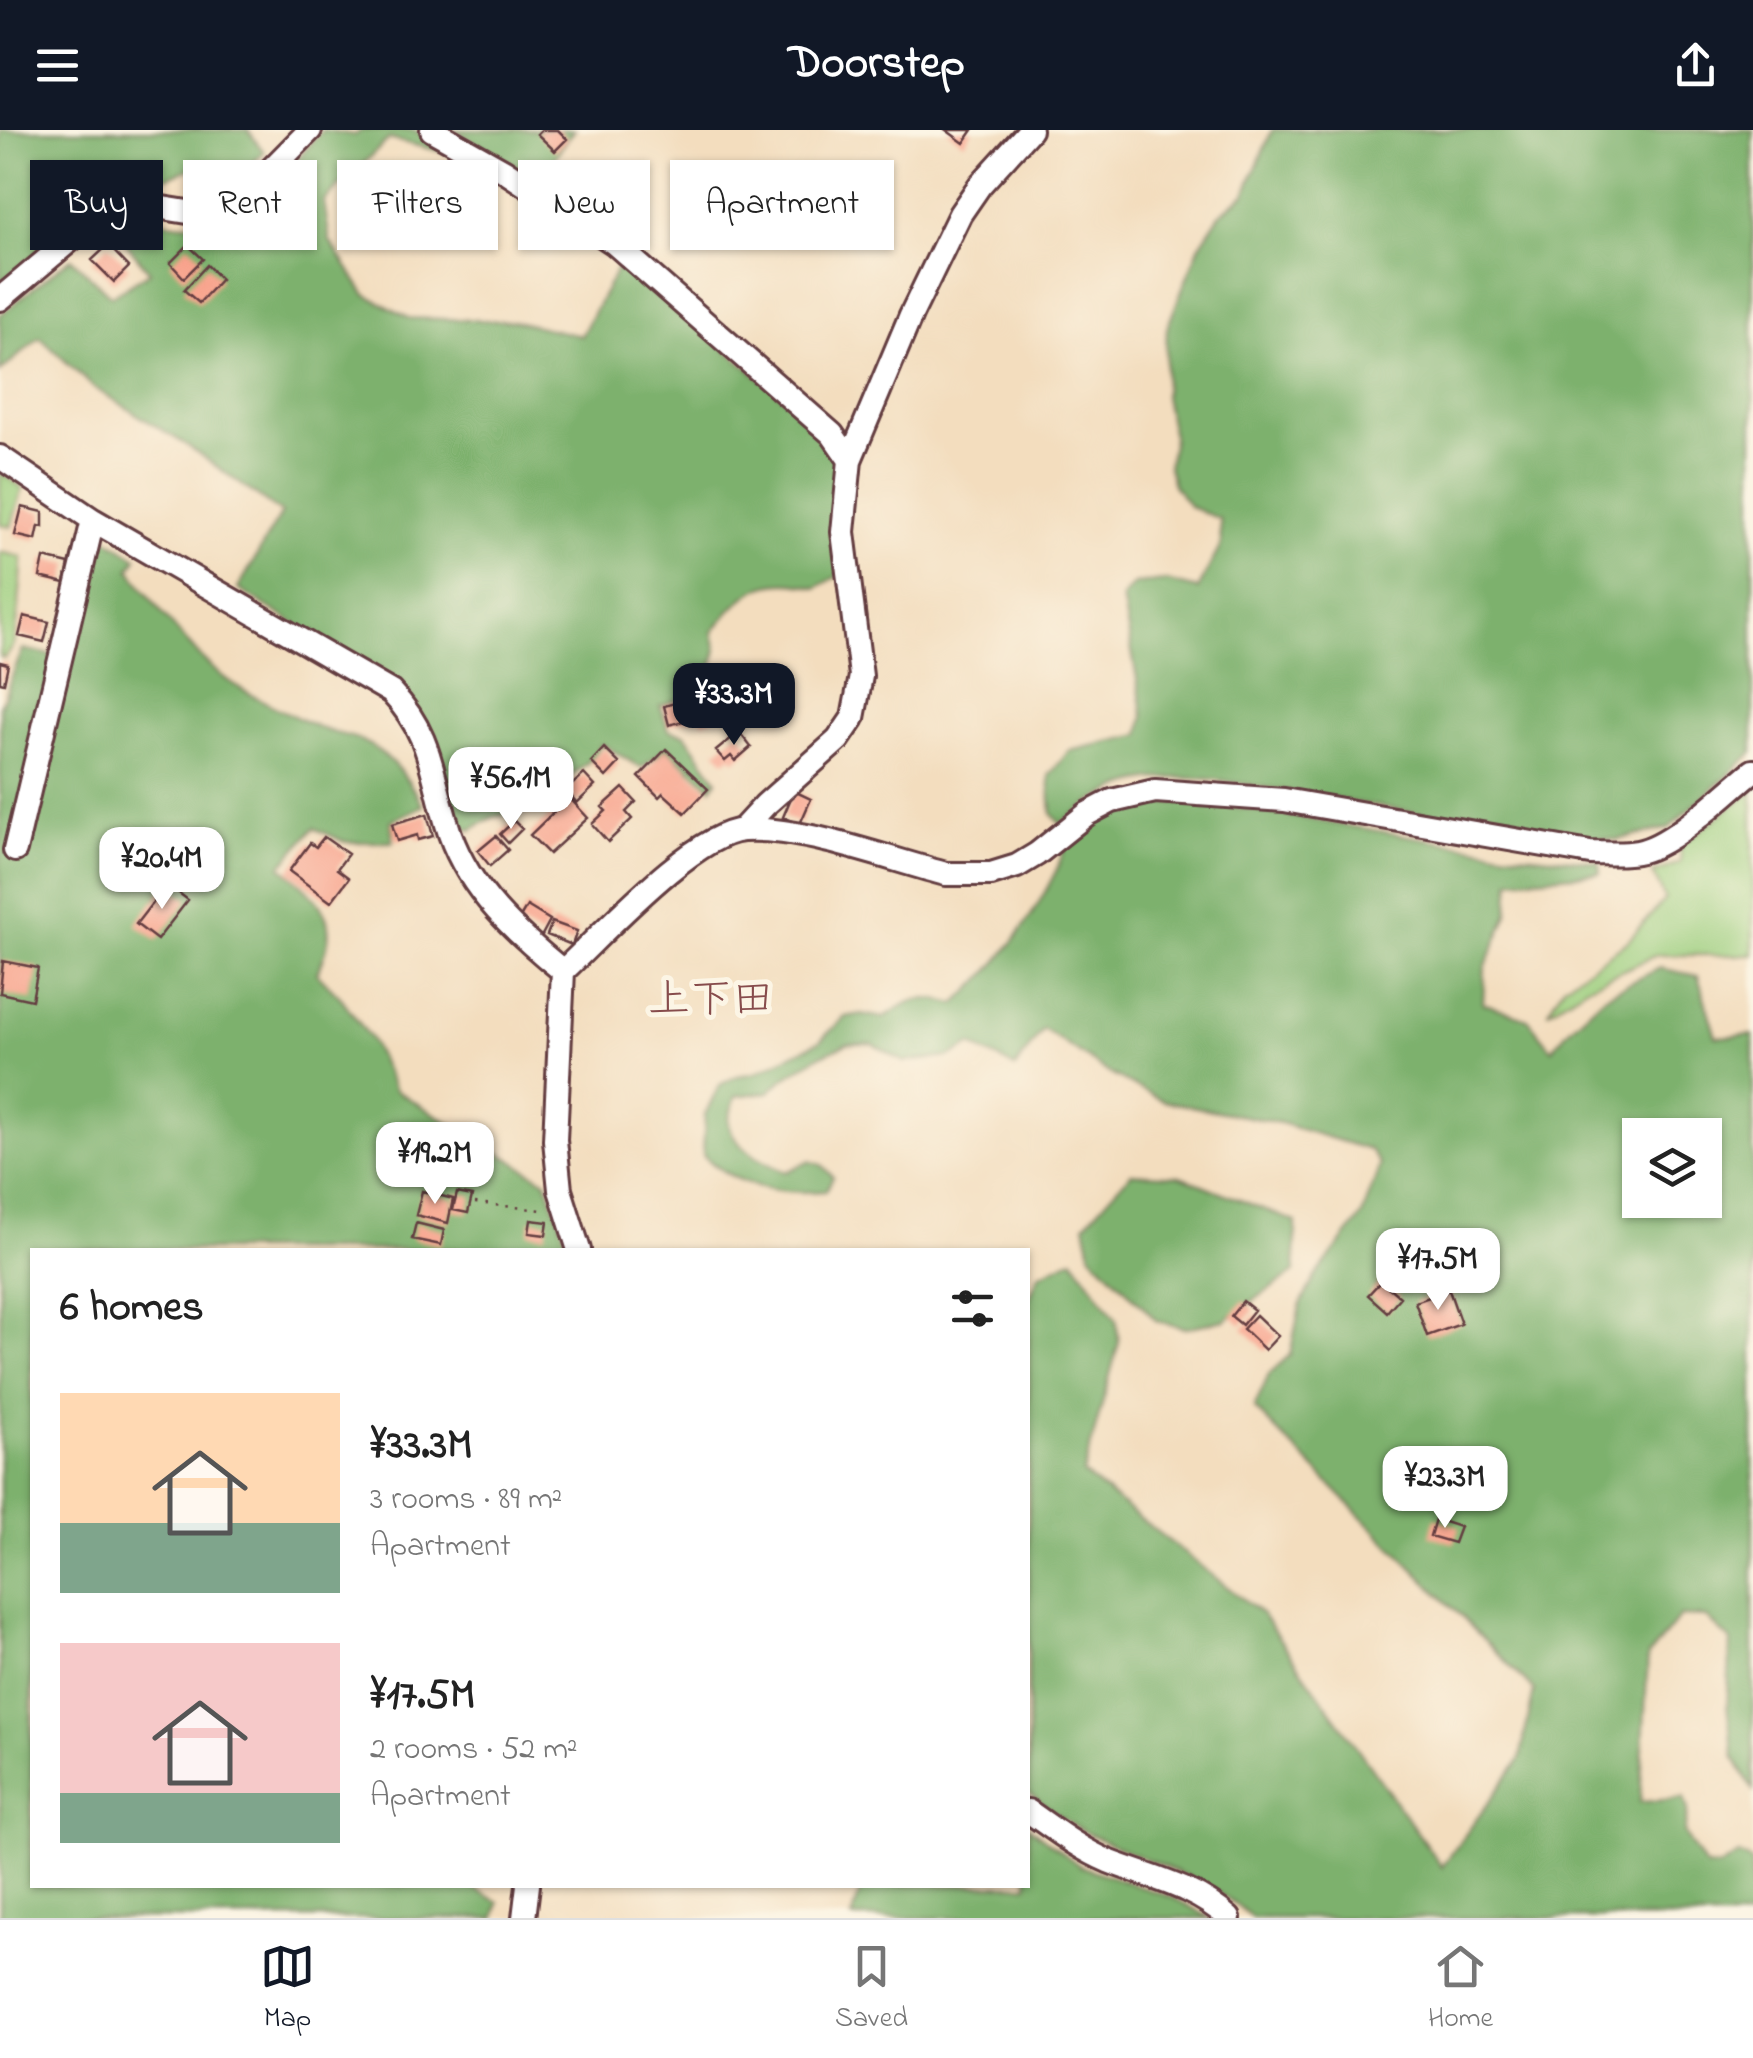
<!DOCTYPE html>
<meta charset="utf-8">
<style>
:root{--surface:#fff;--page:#f2f2f2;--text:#222;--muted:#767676;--line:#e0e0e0;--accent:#111827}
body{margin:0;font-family:"Indie Flower","Klee One",sans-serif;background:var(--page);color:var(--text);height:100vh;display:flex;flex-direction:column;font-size:38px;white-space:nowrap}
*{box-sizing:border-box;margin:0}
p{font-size:32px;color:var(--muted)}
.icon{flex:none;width:55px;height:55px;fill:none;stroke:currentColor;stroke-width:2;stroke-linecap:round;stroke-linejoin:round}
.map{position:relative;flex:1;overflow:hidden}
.panel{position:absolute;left:30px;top:1118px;width:1000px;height:640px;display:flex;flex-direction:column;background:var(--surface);border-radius:0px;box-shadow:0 2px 8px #0004}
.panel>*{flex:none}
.hud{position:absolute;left:30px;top:30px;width:1000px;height:90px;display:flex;gap:20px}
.fabs{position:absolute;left:1622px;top:988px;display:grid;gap:20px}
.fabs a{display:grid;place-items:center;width:100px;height:100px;border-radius:0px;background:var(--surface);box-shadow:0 2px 8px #0004;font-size:50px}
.price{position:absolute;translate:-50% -85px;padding:0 22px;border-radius:20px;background:#fff;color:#222;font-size:32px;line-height:65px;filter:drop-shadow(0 2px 5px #0008)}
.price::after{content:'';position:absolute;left:50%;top:60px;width:30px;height:22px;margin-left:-15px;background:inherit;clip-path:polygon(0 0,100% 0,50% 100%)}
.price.active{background:var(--accent);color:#fff}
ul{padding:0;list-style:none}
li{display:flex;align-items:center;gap:30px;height:250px;padding:0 30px}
li span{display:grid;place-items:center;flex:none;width:280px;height:200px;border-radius:0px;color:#555}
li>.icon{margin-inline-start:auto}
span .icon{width:120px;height:120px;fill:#fffc;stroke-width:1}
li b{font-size:42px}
h2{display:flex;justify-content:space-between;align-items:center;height:120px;padding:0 30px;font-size:42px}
.chip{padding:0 35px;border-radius:0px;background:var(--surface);box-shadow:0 2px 8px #0004;font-size:35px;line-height:90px}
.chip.active{background:var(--accent);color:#fff}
header{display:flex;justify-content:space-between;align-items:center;height:130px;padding:0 30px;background:var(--accent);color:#fff;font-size:45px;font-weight:800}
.tab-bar{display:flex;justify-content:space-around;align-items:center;height:140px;border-top:2px solid var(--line);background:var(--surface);font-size:28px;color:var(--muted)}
.tab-bar a{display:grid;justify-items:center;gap:5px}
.tab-bar .active{color:var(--accent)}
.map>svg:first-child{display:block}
.green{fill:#9cce7e;stroke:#737654;stroke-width:2.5}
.forest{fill:#7db16d;stroke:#64684c;stroke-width:2.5;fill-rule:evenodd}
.building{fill:#f8a18a}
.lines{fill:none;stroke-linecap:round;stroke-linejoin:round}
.minor-casing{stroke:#633c41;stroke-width:28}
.path{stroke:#633c41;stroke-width:2.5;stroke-dasharray:2.5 8;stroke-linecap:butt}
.minor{stroke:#fff;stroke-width:22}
.labels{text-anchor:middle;stroke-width:10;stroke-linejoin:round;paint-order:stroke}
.neighbourhood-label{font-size:42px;fill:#874c4c;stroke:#fcf5e5}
</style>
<header><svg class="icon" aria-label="menu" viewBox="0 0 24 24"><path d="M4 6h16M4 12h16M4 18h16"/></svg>Doorstep<svg class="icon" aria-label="share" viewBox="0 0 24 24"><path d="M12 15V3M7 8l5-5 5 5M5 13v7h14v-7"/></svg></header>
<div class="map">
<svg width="1753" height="1788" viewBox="0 0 1753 1788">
<rect width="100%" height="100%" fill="#fcf5e5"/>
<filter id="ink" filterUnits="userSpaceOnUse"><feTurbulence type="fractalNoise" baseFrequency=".01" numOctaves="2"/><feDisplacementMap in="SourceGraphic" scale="20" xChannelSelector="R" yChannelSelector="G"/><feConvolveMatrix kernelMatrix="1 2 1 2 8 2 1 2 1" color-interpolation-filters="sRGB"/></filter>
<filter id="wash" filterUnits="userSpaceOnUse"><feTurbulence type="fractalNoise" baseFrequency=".0048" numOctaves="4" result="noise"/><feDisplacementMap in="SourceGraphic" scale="40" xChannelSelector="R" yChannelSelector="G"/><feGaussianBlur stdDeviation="2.25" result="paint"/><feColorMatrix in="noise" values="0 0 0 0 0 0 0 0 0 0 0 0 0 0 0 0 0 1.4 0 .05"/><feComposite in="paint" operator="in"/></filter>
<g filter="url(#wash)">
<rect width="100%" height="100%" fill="#f3ddbe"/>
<path class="green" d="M0 342 23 358 11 397 0 394Z
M0 422 22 427C23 434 16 509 14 515 12 520 8 524 4 528L0 527Z
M1753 660V825H1657L1589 855 1547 882 1564 855 1627 812 1665 769 1653 743 1680 733 1681 715Z"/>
<path class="forest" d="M0 0H248L264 22 229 57 190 39 138 58 83 86 0 153Z
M322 0 355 5 362 0H414L463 27 389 9 324 71 330 111 365 164 409 188 515 191 581 206 621 131 819 297 843 338 838 446 816 458C765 443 744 462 713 502L717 520 706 559 660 576 669 600 685 604 717 650 712 658 667 618 641 638 602 614 588 632 530 679 493 687 471 700 452 692 393 553 238 459 281 383 188 316 93 257 40 207 0 242V185L71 128 111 166 150 142 123 110 121 95C144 85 163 93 188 94 248 97 288 41 322 0Z
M453 0H574L540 49Z
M1272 0H1753V623L1669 698 1617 710 1521 700 1219 650C1146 644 1119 650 1060 694L1052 684 1049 646 1069 621 1140 605 1144 587 1122 468 1134 454 1166 451 1198 459 1221 415 1220 389 1190 377 1173 355 1168 337 1173 307 1164 267 1167 198 1200 115 1221 83 1245 64Z
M97 402 137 428 130 439C154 474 198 532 233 554 259 570 295 587 323 599 335 604 349 605 360 610 389 623 409 649 423 676L391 691 393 712H345L314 698 281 736C321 772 344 788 317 843L342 869 370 908 395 960 546 1051 570 1120H32V1755H461L471 1757 499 1772 495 1788H0V577L23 519 70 529Z
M1201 671 1504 722 1599 732 1600 743 1511 750 1508 784 1485 838 1483 873 1528 889 1552 919 1569 899 1606 865 1660 838 1698 846 1716 907 1753 905V1660L1734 1627 1727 1576 1731 1511 1706 1487 1680 1486 1648 1526 1640 1672 1684 1668 1688 1680 1684 1703 1705 1737H1719L1739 1725 1751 1732 1753 1788H1252C1205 1744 1141 1732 1085 1702 1065 1692 1046 1675 1028 1662V1171L1039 1145 1073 1128 1116 1189 1119 1212 1083 1344 1262 1484 1442 1737 1520 1629 1534 1560 1254 1278 1269 1244 1290 1225 1300 1176 1315 1147 1362 1086 1380 1035 1370 1020 1280 993 1164 971 1112 945 1043 899 1015 938 971 915 950 927 905 932 872 914H847L817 927 785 948 769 962 736 966C734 973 730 982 729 989 727 1014 766 1034 786 1042L810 1031 822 1035 833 1047 826 1061C780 1065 737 1058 703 1025L705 984 720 955 737 946 755 943 820 911 845 887 862 884 884 888C912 867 923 865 955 874 997 839 1029 794 1054 745 1061 733 1064 712 1074 703 1104 675 1163 672 1201 671ZM1640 1005H1705V1070H1640Z
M1131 1043 1180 1046 1296 1092 1295 1142 1225 1190 1185 1198 1157 1191 1091 1124 1085 1094Z
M1028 1696 1080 1736 1174 1768 1211 1788H852L862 1755H1028Z"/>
<g id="blocks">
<path class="building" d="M541 0H558L567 9 555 21 537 4Z
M946 0H973L964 13Z
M108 115 129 137 114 152 92 130Z
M188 115 203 129 184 148 170 133Z
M207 135 221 149 199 173 184 160Z
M22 377 43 382V397L39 396 36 410 15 405Z
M44 428 69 434 65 453 40 447Z
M24 486 49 492 44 512 19 506Z
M0 532 8 534 4 553 0 552Z
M707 564 714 588 702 592 701 586 669 595 664 576Z
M739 602 751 617 735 631 731 626 725 631 716 621Z
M604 618 619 633 606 647 591 632Z
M666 619 708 659 685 683 663 663 659 667 639 647Z
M584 644 595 656 577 673 566 660Z
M623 658 636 672 626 682 632 689 608 712 592 694 606 681 602 677Z
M563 661 588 688 549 724 530 705 560 676 554 670Z
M794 661 811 669 800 694 783 687Z
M427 684 433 706 418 710 417 705 397 711 392 694Z
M514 691 522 699 508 713 500 704Z
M496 706 508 720 490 736 478 721Z
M324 707 348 724 337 739 349 748 331 772 289 741 310 713 316 717Z
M167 754 188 770 157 810 136 794Z
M527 776 550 790 541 807 517 793Z
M552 792 577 801 572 815 547 805Z
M3 831 38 838 32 870 0 863Z
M422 1061 453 1069 448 1093 416 1085Z
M457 1063 472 1066 468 1083 453 1080Z
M531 1090 548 1092 546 1105 529 1103Z
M416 1093 444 1100 441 1115 412 1109Z
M1381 1151 1400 1167 1387 1182 1368 1165Z
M1449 1160 1461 1194 1427 1206 1415 1172Z
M1243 1171 1254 1180 1242 1195 1231 1186Z
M1256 1185 1278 1206 1265 1220 1243 1199Z
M1435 1389 1460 1397 1454 1413 1430 1406Z"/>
</g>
</g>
<g filter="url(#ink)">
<use href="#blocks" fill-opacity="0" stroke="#633c41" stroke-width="2.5"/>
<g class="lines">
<defs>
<path id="minor" d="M432 0 503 40 614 113 832 304 850 330
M0 169 93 91 114 79 131 73 194 83 221 81 239 72 310 0
M0 327 93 390 391 562C434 607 431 648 450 704 470 761 517 804 563 841
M742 700 765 675 838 610 853 588 861 546 843 402 850 330 911 185 960 84 980 55 1030 0
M15 720 93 390
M579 1120 560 1060 555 1010 563 841C601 806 693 704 743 700 801 696 888 729 946 744H991L1017 736 1037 724 1087 684 1112 671 1155 661 1284 670 1590 723C1605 723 1622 725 1637 722 1673 716 1724 664 1753 641
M1028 1681C1054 1699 1078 1718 1108 1731 1151 1748 1194 1756 1229 1788
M524 1788 528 1755"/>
</defs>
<use href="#minor" class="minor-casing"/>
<path class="path" d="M475 1073 543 1080"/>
<use href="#minor" class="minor"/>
</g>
</g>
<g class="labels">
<g class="neighbourhood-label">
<text x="711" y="882">上下田</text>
</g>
</g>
</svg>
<div class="fabs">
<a><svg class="icon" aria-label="layers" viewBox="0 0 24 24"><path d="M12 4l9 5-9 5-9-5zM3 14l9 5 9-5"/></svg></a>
</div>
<b class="price active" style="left:734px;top:618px">¥33.3M</b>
<b class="price" style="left:511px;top:702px">¥56.1M</b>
<b class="price" style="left:162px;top:782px">¥20.4M</b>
<b class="price" style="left:435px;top:1077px">¥19.2M</b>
<b class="price" style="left:1438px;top:1183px">¥17.5M</b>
<b class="price" style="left:1445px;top:1401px">¥23.3M</b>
<div class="hud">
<a class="chip active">Buy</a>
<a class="chip">Rent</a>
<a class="chip">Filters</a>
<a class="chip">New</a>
<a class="chip">Apartment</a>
</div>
<section class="panel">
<h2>6 homes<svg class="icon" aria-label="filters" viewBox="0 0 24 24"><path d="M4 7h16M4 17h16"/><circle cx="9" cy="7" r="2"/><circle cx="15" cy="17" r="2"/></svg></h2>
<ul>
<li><span style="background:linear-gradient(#ffd9b3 65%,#7fa58c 0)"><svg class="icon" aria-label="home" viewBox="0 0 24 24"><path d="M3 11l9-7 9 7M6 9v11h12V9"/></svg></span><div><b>¥33.3M</b><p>3 rooms · 89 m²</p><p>Apartment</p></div></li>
<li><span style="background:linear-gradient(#f6c9c9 75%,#7fa58c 0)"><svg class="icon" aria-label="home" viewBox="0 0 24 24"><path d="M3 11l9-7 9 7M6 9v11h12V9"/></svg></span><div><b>¥17.5M</b><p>2 rooms · 52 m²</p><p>Apartment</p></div></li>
</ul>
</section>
</div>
<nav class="tab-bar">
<a class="active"><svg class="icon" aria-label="map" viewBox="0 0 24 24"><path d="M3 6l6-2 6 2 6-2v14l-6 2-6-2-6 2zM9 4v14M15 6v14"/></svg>Map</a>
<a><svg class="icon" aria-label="saved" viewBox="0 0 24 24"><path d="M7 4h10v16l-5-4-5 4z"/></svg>Saved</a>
<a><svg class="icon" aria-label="home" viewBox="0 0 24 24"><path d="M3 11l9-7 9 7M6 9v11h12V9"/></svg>Home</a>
</nav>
